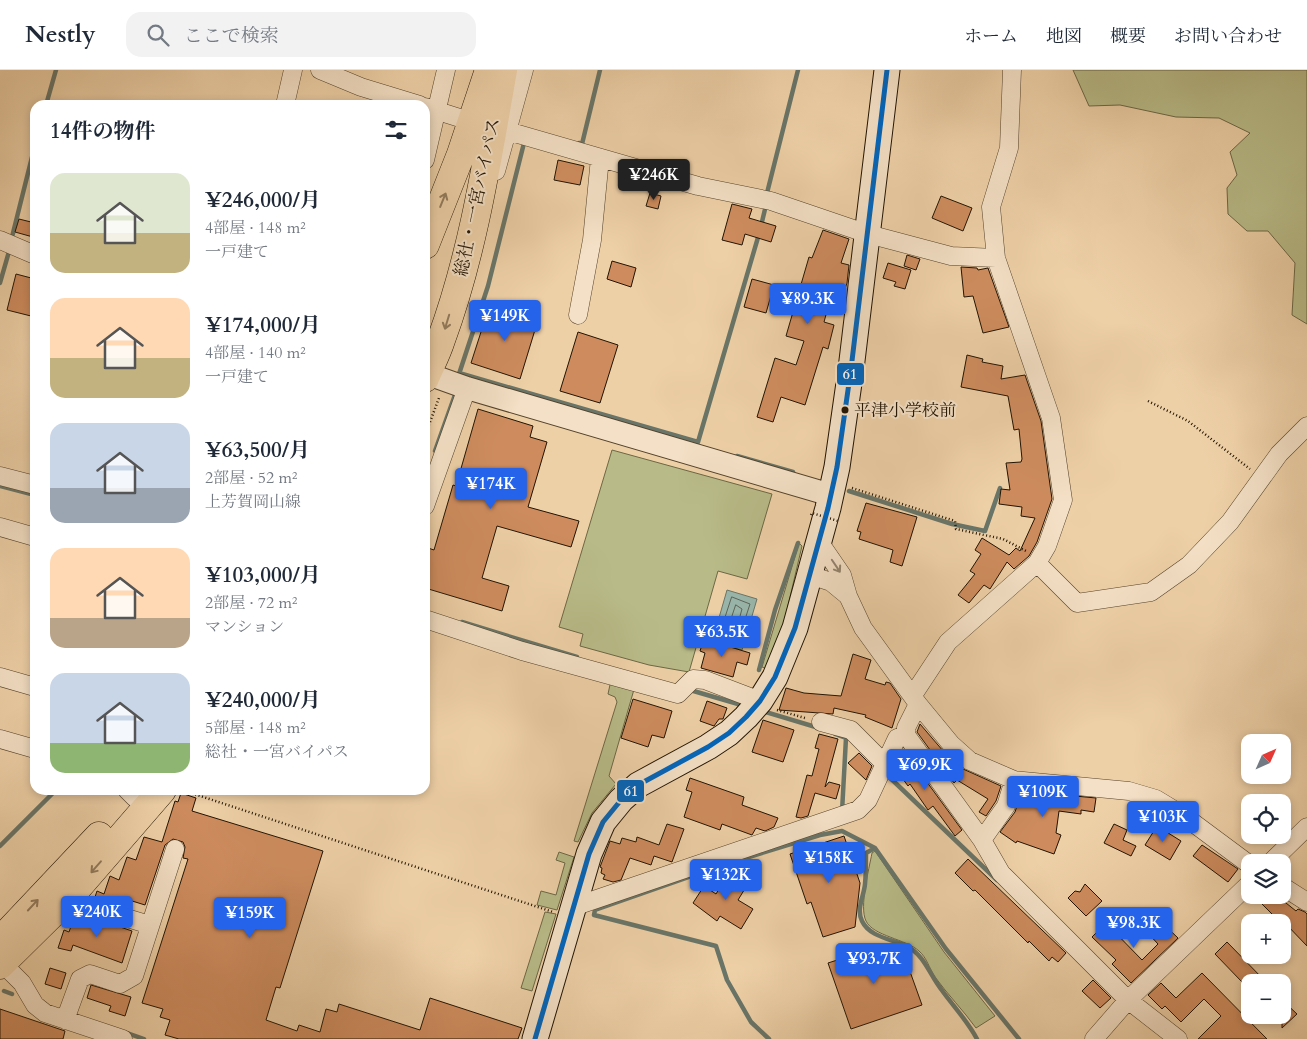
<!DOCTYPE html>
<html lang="ja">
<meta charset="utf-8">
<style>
:root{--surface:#fff;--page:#f2f2f3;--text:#1f2937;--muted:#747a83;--line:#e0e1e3;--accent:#2563eb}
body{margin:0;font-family:Cardo,"Noto Serif JP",serif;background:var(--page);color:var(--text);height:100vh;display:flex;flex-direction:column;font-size:19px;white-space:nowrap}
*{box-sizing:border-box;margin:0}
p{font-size:16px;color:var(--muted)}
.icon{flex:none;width:28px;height:28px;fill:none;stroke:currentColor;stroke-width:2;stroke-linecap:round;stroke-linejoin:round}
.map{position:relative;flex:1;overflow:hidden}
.side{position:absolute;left:30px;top:30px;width:400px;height:695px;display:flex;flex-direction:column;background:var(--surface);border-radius:15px;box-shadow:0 2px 8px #0003}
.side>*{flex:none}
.needle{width:32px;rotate:45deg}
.fabs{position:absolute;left:1241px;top:664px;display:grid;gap:10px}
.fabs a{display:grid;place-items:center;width:50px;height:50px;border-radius:10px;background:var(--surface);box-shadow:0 2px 8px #0003;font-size:25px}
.price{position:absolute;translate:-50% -42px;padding:0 11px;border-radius:5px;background:var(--accent);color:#fff;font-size:16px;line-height:32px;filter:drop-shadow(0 1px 2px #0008)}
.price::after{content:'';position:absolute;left:50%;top:30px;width:15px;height:11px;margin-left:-8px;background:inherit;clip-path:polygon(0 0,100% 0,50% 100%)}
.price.on{background:#222;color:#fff}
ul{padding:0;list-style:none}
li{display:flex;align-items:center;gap:15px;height:125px;padding:0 20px}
li span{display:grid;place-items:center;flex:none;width:140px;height:100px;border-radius:15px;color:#555}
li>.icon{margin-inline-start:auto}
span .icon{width:60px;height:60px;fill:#fffc;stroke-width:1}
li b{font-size:21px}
h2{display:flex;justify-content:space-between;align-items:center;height:60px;padding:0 20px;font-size:21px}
header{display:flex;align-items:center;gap:30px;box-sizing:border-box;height:70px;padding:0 25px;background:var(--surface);border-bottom:1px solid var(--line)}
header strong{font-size:24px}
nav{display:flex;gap:28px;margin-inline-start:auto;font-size:18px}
.search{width:350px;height:45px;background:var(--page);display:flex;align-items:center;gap:12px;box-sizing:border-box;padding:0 18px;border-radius:15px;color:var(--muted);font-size:19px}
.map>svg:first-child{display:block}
.green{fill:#b8bb88;stroke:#6c6745}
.water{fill:#99b6ac;stroke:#697568}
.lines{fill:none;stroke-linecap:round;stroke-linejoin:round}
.shore{stroke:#5d6457;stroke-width:1}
.stream{stroke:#697568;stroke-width:4.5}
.building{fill:#ce8c5e;stroke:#211302}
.minor-casing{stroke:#54422b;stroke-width:19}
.tertiary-casing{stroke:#54422b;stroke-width:24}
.secondary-casing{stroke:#211302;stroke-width:27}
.trunk-casing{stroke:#211302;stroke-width:29}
.path{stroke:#211302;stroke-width:2.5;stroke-dasharray:1 2.5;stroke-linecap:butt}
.minor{stroke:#f4e0c6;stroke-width:18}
.tertiary{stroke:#f4e0c6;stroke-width:22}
.secondary{stroke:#f4e0c6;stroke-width:25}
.trunk{stroke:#eed0a7;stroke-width:28}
.path-bridge{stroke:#211302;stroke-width:2.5;stroke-dasharray:1 2.5;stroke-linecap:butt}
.bus-1-casing{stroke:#f4e0c6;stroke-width:9}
.bus-1{stroke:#0065bd;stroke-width:5}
.oneway{stroke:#927b5d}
.oneway2{stroke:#95846e}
.bus-dot{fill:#211302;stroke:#f4e0c6;stroke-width:2}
.labels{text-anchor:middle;stroke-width:4;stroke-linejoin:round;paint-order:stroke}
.bus-label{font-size:17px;fill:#211302;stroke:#f4e0c6;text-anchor:start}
.street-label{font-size:18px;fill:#211302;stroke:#f4e0c6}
.line-badge{stroke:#f4e0c6;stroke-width:2}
.badge-label{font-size:14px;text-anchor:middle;font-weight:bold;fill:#fff}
</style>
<header>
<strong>Nestly</strong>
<div class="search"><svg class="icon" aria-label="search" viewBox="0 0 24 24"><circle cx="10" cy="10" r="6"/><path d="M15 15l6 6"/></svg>ここで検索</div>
<nav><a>ホーム</a><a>地図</a><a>概要</a><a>お問い合わせ</a></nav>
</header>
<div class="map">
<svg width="1307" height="969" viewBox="0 0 1307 969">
<rect width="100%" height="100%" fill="#eed0a7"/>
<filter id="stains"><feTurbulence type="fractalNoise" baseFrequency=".004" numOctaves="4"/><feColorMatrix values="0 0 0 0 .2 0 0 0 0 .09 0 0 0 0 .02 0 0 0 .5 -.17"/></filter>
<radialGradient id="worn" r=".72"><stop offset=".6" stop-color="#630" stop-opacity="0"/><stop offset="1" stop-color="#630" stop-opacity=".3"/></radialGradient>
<path class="green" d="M1073 0H1307V254L1292 245 1295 193 1268 161H1247L1228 144 1227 118 1237 105 1230 82 1250 63 1219 48 1176 47 1120 35 1089 36Z
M612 380 772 424 747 509 718 501 689 602 649 595 580 576 583 564 559 557Z
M799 473 802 476 782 561 767 599 762 597Z
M611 610 635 616 609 706 616 714 592 743 578 772 574 771 617 632 615 627 608 624Z
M875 781 944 882 995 946 976 958C963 940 948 925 935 907 929 898 927 888 919 881 906 869 873 866 866 851 859 837 869 799 872 783Z
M559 782 574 787 557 840 537 835 541 821 556 825 565 793 556 790Z
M545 842 556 844 532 921 521 918Z"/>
<path class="water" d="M727 520 757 529 742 580 712 572Z"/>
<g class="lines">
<path class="shore" d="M732 527 750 534 737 574 719 567Z
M736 535 742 539 735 564 732 566 727 562Z"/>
<path class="stream" d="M46 35 56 0
M579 73 582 74 600 0
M766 127 798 0
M761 156 766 135
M11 171 35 75
M0 213 10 178
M459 303 698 372 759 164
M459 304 488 216 525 69
M435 381 456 322
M737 386 793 402
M0 416 35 425
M849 421 952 454 985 461 1000 418
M462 552 577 587
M759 600 775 540 798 473
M690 620 745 636
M762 641 819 658
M835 664 846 668 842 742
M885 703 997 810
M0 776 56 720
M875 778 866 783C866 793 866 804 865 814 864 826 856 839 862 851 870 868 894 869 908 877 924 885 930 905 941 919 953 936 967 950 977 969
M4 921 12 924
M127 963 144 969
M769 969 751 952 727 910 716 876 594 845 595 840 726 794 820 765 842 761 875 778 946 879 1019 969"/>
</g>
<path class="building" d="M558 90 584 96 580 115 554 110Z
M650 123 661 126 658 139 646 136Z
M941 126 972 138 963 161 932 148Z
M732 134 752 139 749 148 776 156 771 172 745 164 742 175 722 170Z
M19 149 35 153 33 167 15 162Z
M823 160 849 169 841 193 849 195 847 213 844 222 833 219 824 252 834 255 828 279 823 277 805 335 781 327 773 352 757 347 775 288 796 295 804 271 786 266 809 187 812 188Z
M907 185 920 189 916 200 904 196Z
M612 191 636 198 631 217 607 209Z
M888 193 911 200 905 219 894 216 896 212 883 208Z
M961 197 977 198 978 200 988 198 1009 257 983 263 973 226 964 227Z
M16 204 35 209V247L7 240Z
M752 209 774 215 766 243 744 237Z
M490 234 538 250 520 309 471 293Z
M578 262 618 275 600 333 560 321Z
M967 285 983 289 982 292 1003 296 1001 309 1025 305 1041 351 1052 429 1037 472 1029 486 1014 499 1007 492 990 519 984 515 969 533 958 525 975 504 970 501 981 484 975 480 982 468 1009 485 1016 478 1020 481 1035 448 1021 446 1022 437 999 434 1001 419 1010 420 1006 393 1021 392 1022 389 1019 359 1014 360 1008 326 961 317Z
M478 339 533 356 530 367 547 372 528 437 579 451 571 477 497 456 482 508 509 516 502 541 425 518V477L434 480 453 415 456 416Z
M866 433 917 447 902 496 890 492 893 480 859 469 861 462 857 461Z
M704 569 750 583 747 595 737 592 733 607 701 598 705 583 700 581Z
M853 584 871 590 865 609 885 615 886 612 890 613 901 629 892 658 865 647 866 645 834 638 833 644 779 640 786 618 804 623 841 626Z
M633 629 672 641 664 668 652 665 648 677 621 668Z
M707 631 727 638 723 649H719L714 656 700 651Z
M763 650 794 660 783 692 752 682Z
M920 654 944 682 963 699 1001 716 996 731 986 746 979 742 988 729 957 710 954 713 917 662Z
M819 664 838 669 825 717 829 712 840 715 836 729 815 723 808 746 801 748 796 747 807 705 812 706 819 679 815 678Z
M905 682 962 760 955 766 933 736 928 740 910 714 908 716 895 698 901 685Z
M859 683 872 696 866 710 848 693Z
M690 708 744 727 742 735 778 748 774 757 765 761 756 758 752 765 722 754 720 760 684 747 692 722 686 720Z
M1022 721 1096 728 1094 742 1081 740V744L1059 741 1056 763 1061 765 1054 784 1017 771 1016 773 1000 762 1015 742Z
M181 723 196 728 192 741 323 781 280 918 276 917 266 950 297 961 299 955 320 962 326 939 337 942 339 934 420 960 430 928 522 958 518 969H179L165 965 170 950 160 947 163 939 142 933 188 789 183 788 185 777 183 772 173 769 165 775 145 835 129 830 127 837 95 827 97 821 104 824 110 806 119 810 127 787 136 790 144 767 162 772 175 731 178 732Z
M667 754 684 759 672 792 654 786 651 795 630 788 621 810 613 812 603 809 605 805 601 803 602 798 600 797 610 771 620 774 622 768 636 772 637 767 659 775Z
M1114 754 1127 760 1123 770 1136 776 1131 786 1104 773Z
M1157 756 1181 771 1170 790 1145 775Z
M844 766 860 813 855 857 823 867 811 832 807 834 790 784Z
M1202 775 1238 799 1228 812 1193 786Z
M968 789 1066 883 1058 892 1052 887 1049 891 1029 871 1028 873 975 820 973 821 955 803Z
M730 801 749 812 738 830 753 839 741 859 720 846 717 851 693 833 704 816 716 824Z
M1085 814 1102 831 1086 846 1068 828 1075 821 1080 822Z
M1253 825H1276L1296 841 1298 839 1305 842 1307 844V876L1284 852H1264L1272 844Z
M76 842 132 861 122 893 73 875 71 881 58 878 64 860 69 862Z
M1158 849 1178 868 1131 913 1112 894 1116 890 1092 867 1106 853 1142 890 1158 874 1146 861Z
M1227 872 1266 912H1242L1215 884Z
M881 876 903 882 922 935 851 959 828 893Z
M50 898 66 903 61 919 45 914Z
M1202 903 1267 969H1198L1221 946 1204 929 1181 952 1165 936 1162 939 1148 925 1161 913 1176 928Z
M1093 910 1111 928 1100 938 1082 921Z
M91 915 131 927 125 946 109 941 111 936 87 928Z
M1282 930 1297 944 1282 958Z
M0 939 65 961 63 969H0Z"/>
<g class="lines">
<defs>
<path id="minor" d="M320 0 361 17 420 35
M285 35 293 0
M425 37 463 49
M501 59 698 116 771 131 868 164 951 186 996 188
M425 90 446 0
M496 101 524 0
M0 170 35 185
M578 245 592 170 600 88
M0 406 35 415
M425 436 467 318
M0 457 35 467
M818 470 842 505 848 526 863 558 918 634 951 674 970 691 1014 710 1129 721 1156 729 1184 746 1250 795
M1037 493 1077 533 1151 522 1189 495 1230 452 1279 384 1307 356
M810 505 831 512 848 526
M425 549 522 581 678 624 693 609 705 610 760 631
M0 607 35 617
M913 625 948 572 1037 493 1047 476 1063 430 1051 348 996 188 991 137 1009 78 1012 0
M918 634 906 658V665L982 770 1001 803 1128 930 1178 969
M821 652 851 660 884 693
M0 669 35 679
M127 720 135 728
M982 770 1006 736 1014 710
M1271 792 1307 757
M1282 816 1307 832
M72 824 84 835 150 855
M575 833 579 835 858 740 868 730 897 668 906 665
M2 893 22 913 35 935 45 943 123 969
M65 950 80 909 90 904 120 914 134 906 175 779
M1094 969 1128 930 1250 813"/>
<path id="tertiary" d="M425 303 467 318 831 425"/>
<path id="secondary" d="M535 969 589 784 603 752 621 730 638 715 708 677 729 663 746 647 760 631 775 607 795 558 828 438 837 397 851 299 887 0"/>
<path id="trunk" d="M425 175 461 84 489 0
M425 308C430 296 437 283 441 270 473 183 487 91 503 0
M0 871 99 766
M0 895 72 824 162 720"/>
</defs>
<use href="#minor" class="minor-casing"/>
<use href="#tertiary" class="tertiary-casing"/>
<use href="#secondary" class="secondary-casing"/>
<use href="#trunk" class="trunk-casing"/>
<path class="path" d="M1148 331 1188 351 1250 399
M425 360H427L439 328
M852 418 955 451 956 459 1003 469 1026 481
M777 640 805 648
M182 720 553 842"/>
<use href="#minor" class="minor"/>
<use href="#tertiary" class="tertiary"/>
<use href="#secondary" class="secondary"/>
<use href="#trunk" class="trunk"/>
<path class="path-bridge" d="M811 445 812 443 838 451V453"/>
<defs>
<path id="bus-1" d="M535 969 589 784 603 752 621 730 638 715 708 677 729 663 746 647 760 631 775 607 795 558 828 438 837 397 851 299 887 0"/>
</defs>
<use href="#bus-1" class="bus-1-casing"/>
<use href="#bus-1" class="bus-1"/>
</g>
<defs><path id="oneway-shaft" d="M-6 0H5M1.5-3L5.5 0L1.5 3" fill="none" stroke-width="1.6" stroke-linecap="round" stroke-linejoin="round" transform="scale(1.25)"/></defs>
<g class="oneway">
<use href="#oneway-shaft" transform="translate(443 130) rotate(-68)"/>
<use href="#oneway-shaft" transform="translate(447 252) rotate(107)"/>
<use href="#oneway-shaft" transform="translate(96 797) rotate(131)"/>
<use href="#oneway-shaft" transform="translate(33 835) rotate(-47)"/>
</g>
<use class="oneway2" href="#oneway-shaft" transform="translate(836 496) rotate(56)"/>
<circle class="bus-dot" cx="845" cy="340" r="4.5"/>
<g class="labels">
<g class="bus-label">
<text x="854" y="346">平津小学校前</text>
</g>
<g class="street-label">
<text transform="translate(477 127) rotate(-78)" y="6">総社・一宮バイパス</text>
</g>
</g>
<g class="line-badge">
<rect x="836" y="292" width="29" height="24" rx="5" fill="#0065bd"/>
<rect x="616" y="709" width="29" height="24" rx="5" fill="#0065bd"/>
</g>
<g class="badge-label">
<text x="850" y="309">61</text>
<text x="631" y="726">61</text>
</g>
<rect width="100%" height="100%" filter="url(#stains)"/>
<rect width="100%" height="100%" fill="url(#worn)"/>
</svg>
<div class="fabs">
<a><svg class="needle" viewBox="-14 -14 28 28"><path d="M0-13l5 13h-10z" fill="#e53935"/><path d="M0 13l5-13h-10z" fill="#747a83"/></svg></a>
<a><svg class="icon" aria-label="locate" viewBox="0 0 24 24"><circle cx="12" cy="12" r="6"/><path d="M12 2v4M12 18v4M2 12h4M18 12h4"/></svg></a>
<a><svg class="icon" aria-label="layers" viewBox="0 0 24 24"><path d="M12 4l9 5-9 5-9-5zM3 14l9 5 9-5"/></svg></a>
<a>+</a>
<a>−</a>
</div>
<b class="price on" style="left:654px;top:131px">¥246K</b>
<b class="price" style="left:808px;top:255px">¥89.3K</b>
<b class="price" style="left:505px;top:272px">¥149K</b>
<b class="price" style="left:491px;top:440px">¥174K</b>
<b class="price" style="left:722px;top:588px">¥63.5K</b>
<b class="price" style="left:925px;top:721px">¥69.9K</b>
<b class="price" style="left:1043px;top:748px">¥109K</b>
<b class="price" style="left:1163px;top:773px">¥103K</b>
<b class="price" style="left:829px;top:814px">¥158K</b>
<b class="price" style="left:726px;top:831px">¥132K</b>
<b class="price" style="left:97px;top:868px">¥240K</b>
<b class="price" style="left:250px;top:869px">¥159K</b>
<b class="price" style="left:1134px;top:879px">¥98.3K</b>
<b class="price" style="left:874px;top:915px">¥93.7K</b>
<section class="side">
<h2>14件の物件<svg class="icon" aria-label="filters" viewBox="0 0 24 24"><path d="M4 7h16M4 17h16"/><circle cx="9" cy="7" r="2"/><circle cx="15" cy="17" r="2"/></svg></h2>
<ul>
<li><span style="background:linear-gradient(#dfe7d0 60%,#c2b280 0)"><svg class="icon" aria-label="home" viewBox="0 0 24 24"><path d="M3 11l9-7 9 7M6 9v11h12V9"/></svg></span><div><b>¥246,000/月</b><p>4部屋 · 148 m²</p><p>一戸建て</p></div></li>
<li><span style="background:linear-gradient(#ffd9b3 60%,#c2b280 0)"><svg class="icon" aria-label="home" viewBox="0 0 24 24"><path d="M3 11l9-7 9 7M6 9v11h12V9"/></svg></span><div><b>¥174,000/月</b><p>4部屋 · 140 m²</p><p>一戸建て</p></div></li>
<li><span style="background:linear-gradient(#c9d6e8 65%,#9aa5b1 0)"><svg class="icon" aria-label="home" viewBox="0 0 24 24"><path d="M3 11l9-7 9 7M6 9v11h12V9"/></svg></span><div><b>¥63,500/月</b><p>2部屋 · 52 m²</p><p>上芳賀岡山線</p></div></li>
<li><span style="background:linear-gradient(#ffd9b3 70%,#b9a48a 0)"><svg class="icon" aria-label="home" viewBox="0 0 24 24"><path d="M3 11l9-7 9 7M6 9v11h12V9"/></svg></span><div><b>¥103,000/月</b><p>2部屋 · 72 m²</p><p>マンション</p></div></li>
<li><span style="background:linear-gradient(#c9d6e8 70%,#8fb573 0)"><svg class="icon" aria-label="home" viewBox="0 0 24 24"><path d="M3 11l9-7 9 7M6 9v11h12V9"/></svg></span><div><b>¥240,000/月</b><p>5部屋 · 148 m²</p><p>総社・一宮バイパス</p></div></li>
</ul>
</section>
</div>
